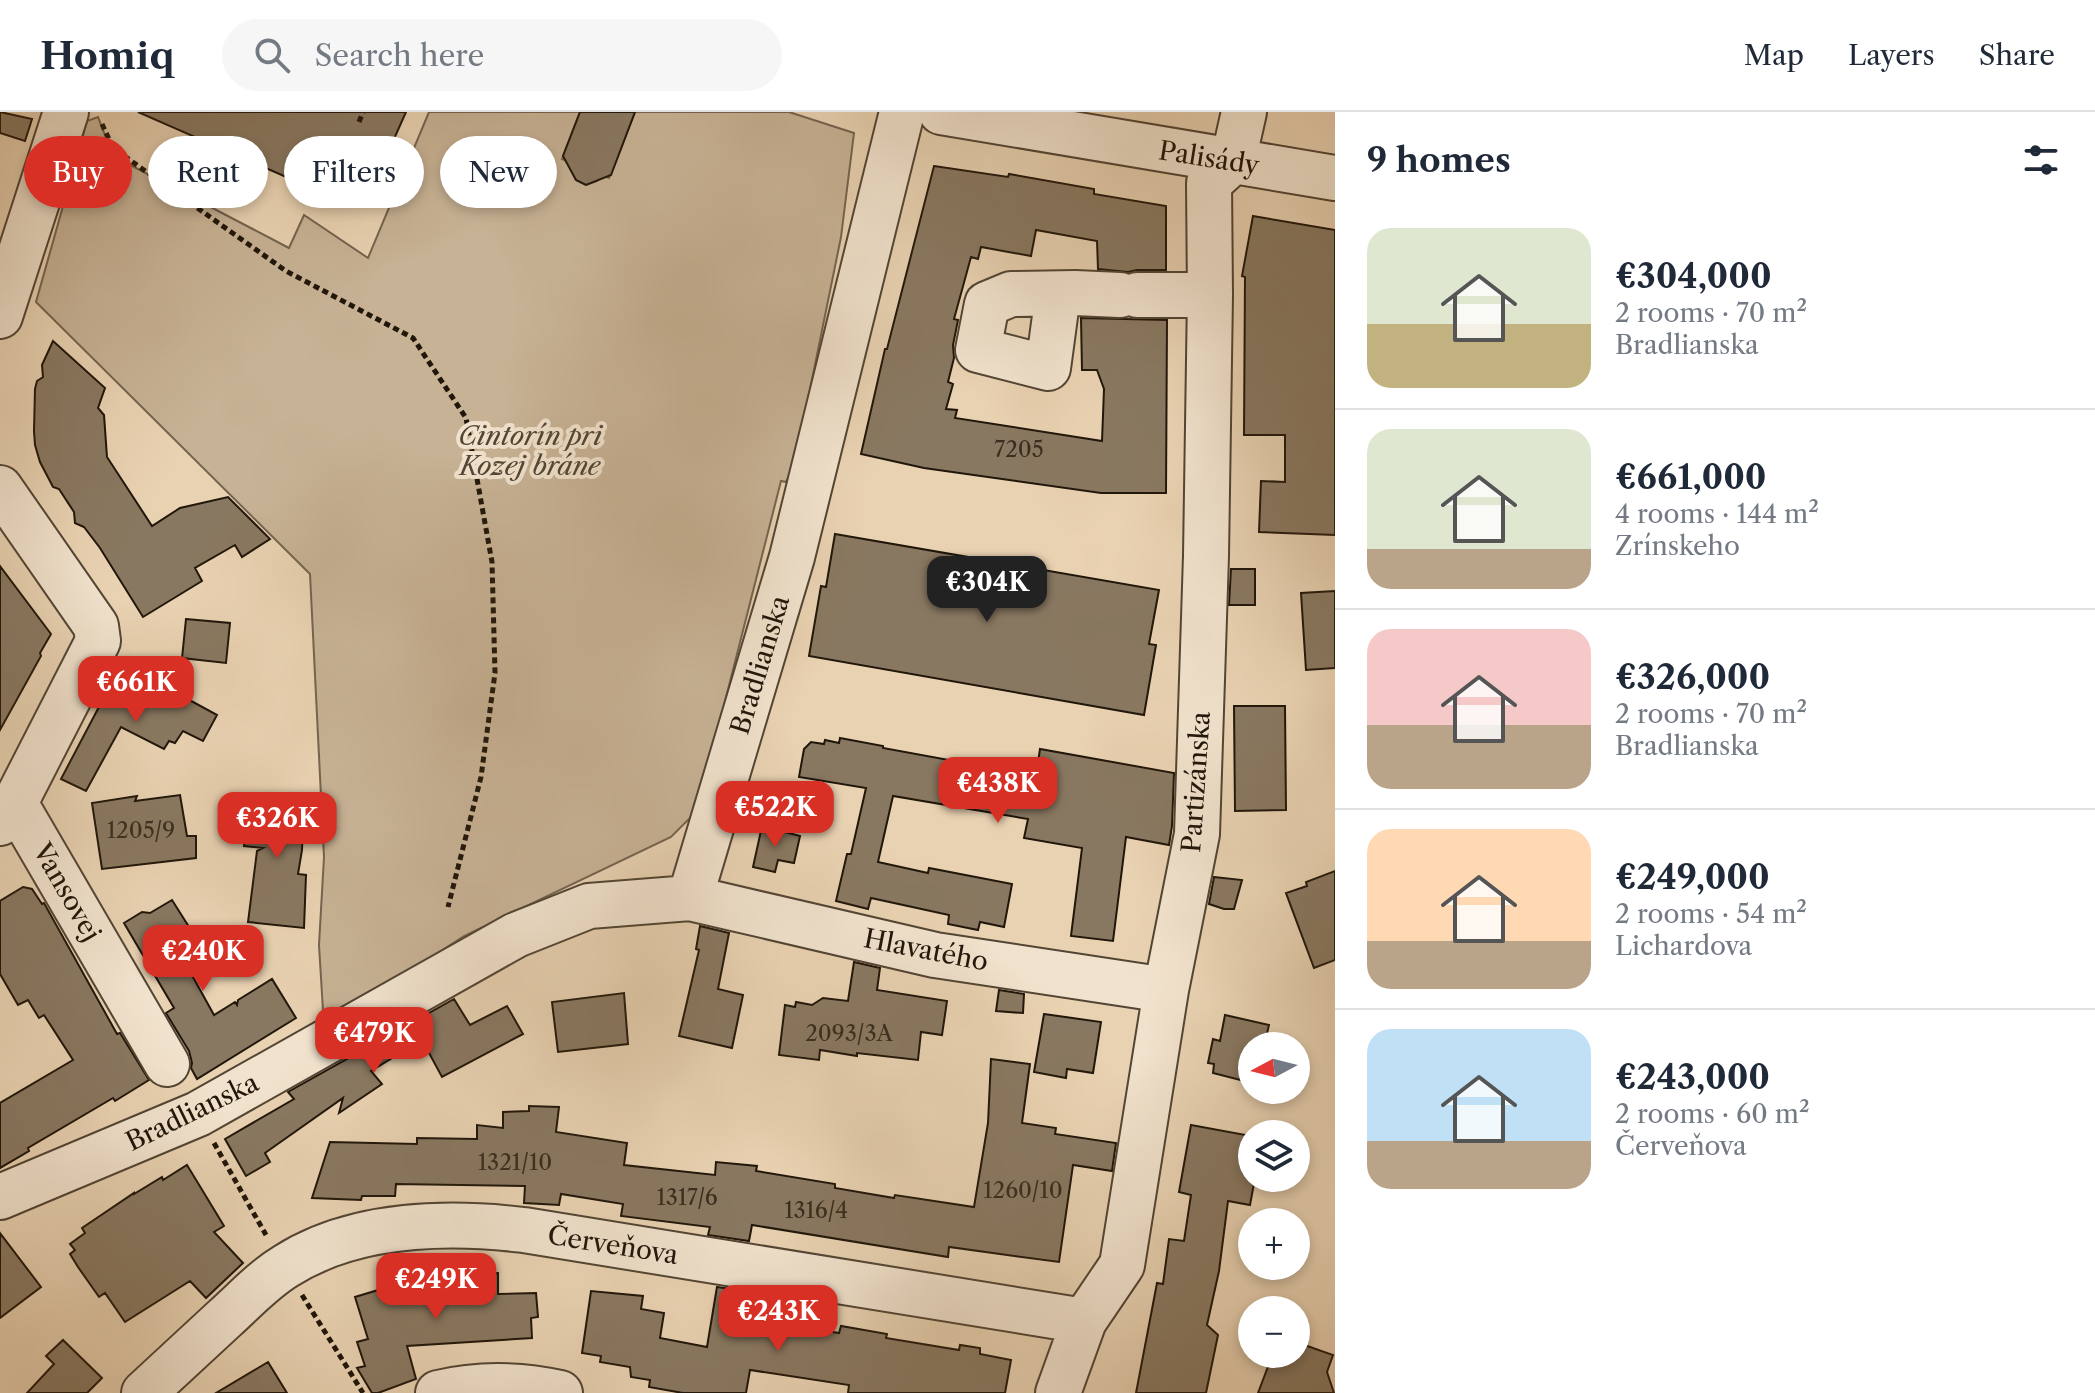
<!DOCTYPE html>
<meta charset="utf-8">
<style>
:root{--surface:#fff;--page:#f6f6f7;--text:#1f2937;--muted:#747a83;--line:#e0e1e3;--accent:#d93025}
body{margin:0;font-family:"Libre Caslon Text",serif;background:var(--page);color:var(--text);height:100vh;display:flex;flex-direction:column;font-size:30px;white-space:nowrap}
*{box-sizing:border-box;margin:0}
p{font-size:26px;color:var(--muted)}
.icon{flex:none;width:44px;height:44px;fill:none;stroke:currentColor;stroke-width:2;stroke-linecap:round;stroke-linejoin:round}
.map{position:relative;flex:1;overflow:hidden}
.details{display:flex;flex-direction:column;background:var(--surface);width:760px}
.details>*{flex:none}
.guide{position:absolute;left:24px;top:24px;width:760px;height:72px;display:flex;gap:16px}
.needle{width:52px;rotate:263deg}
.fabs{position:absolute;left:1238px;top:920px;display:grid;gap:16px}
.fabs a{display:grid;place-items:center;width:72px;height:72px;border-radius:50%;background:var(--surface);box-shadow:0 4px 12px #0003;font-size:40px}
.price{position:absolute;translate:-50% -68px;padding:0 18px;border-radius:16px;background:var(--accent);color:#fff;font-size:26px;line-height:52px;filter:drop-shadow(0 2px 4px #0008)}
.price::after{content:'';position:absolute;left:50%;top:48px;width:24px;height:18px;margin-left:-12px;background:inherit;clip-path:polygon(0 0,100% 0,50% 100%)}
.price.active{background:#222;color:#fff}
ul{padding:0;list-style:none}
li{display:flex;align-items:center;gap:24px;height:200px;padding:0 32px}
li+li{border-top:2px solid var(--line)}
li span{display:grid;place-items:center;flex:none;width:224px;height:160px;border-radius:24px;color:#555}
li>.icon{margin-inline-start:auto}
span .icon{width:96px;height:96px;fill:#fffc;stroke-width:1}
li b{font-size:34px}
h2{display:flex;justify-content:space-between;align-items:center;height:96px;padding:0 32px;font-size:34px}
.chip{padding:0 28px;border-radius:36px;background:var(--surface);box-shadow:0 4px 12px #0003;font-size:28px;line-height:72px}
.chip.active{background:var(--accent);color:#fff}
header{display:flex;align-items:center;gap:48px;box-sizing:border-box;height:112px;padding:0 40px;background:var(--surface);border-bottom:2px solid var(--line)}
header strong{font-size:38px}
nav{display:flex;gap:44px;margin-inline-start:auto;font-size:28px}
.search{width:560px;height:72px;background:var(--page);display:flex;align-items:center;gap:20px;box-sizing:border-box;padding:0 28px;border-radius:44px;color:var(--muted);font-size:30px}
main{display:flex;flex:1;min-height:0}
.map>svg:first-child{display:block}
.green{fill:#c7b295;stroke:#746450;stroke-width:2}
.building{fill:#897861;stroke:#20160a;stroke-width:2}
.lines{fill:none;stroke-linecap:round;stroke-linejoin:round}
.minor-casing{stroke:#524534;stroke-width:48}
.path{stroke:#20160a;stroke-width:5;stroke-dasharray:6 4;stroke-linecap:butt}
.minor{stroke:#f1e2cd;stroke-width:44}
.labels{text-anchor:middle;stroke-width:8;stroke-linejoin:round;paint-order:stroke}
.number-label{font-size:22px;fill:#3a2e20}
.street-label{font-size:26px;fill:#20160a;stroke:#f1e2cd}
.park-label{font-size:26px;font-style:italic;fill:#524534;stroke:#f1e2cd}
</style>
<header>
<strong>Homiq</strong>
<div class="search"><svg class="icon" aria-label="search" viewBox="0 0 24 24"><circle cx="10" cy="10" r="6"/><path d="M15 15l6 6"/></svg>Search here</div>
<nav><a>Map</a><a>Layers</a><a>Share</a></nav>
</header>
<main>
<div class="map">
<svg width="1335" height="1281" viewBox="0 0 1335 1281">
<rect width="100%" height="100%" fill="#e9d2b2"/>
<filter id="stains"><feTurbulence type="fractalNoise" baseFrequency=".0025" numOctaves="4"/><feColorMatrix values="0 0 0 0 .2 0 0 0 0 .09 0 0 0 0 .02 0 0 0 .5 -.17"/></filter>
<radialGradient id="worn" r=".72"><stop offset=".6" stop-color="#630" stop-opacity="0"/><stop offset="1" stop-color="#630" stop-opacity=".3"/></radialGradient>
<path class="green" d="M429 0H580L562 47 573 52 571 58 576 68 586 73 597 69 599 62 609 66 635 0H789L854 21 841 125 795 351 786 370 781 369 704 672 690 706 671 725 464 824 324 915 319 833 324 745 310 462 36 190 87 9 98 5 113 44 289 136 304 103 368 146Z"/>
<path class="building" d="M0 0 32 7 25 29 0 21Z
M138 0H406L394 27 387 25 360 89 353 86 350 93Z
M580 0H635L611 63 586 73 576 68 563 44Z
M934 54 1008 65 1009 62 1094 77V82L1166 94V158H1137L1128 160 1098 157 1097 129 1036 118 1031 144 981 135 978 147 971 145 954 207 958 208 953 233 954 246 948 270 953 272 946 297 957 298 955 306 1102 329 1104 277 1097 258H1082L1081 206 1167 208 1166 381H1101L924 356 861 342 885 237H887Z
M1253 104 1335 118V423L1259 420 1261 369 1285 370V323H1244L1245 165 1242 164Z
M53 229 105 276 98 296 104 303 107 345 152 414 180 396 228 385 270 427 242 445 235 433 195 456 202 469 143 505 100 436 84 415 75 411 74 400 59 377 53 375 40 350 35 333 34 319 35 277 37 269 43 265 42 253Z
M835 422 1159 478 1149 532 1156 533 1144 603 809 544 821 474 826 475Z
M0 454 51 522 40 541 41 544 0 618Z
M1231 457H1255V493H1229Z
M1335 479V556L1306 558 1301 481Z
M186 507 230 511 226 551 182 546Z
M138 560 217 603 203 629 183 619 175 631 169 629 164 637 121 615 86 679 61 667 110 574 126 583Z
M1234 594H1285L1286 698 1235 699Z
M840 626 883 634V636L1036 664 1040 637 1174 661 1172 714 1169 733 1126 725 1113 829 1071 824 1082 736 1024 726 1028 707 893 684 878 750 928 761 929 756 1012 772 1004 815 980 810 978 818 948 812 949 803 871 786 868 797 836 789 847 742H851L866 676 799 665 804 637 811 630 824 632 825 628 839 631Z
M250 681 304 687 302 738 298 762 306 763 304 816 248 810 257 739 263 736 244 734Z
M180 683 187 724H196V746L102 757 92 691 137 684 135 689Z
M762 714 800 724 794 751 778 748 775 760 753 755Z
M1335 759V848L1314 856 1286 781 1307 774 1306 770Z
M1214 765 1242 768 1234 797H1224L1209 792Z
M23 775 32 777 42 792 44 791 117 922 120 921 149 968 115 989 113 986 28 1036 29 1039 0 1056V991L73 948 44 903 39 906 28 888 18 893 0 862V789Z
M172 788 208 845 188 856 214 903 235 890 237 893 238 888 272 867 296 906 197 967 191 956 192 951 189 939 166 901 174 896 124 811 142 800 150 801Z
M700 814 729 821 718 877 743 883 732 936 679 924 699 838 696 837Z
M854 850 880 856 877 878 947 889 942 923 921 920 918 948 857 941V944L820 938 819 948 779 943 785 893 795 895 796 890 812 893 823 886 848 889Z
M999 878 1024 882 1023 901 996 899Z
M624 881 628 932 558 940 552 890Z
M454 887 470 913 507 894 523 922 442 965 422 928 371 959 382 972 339 1001 343 986 265 1041 270 1050 246 1064 225 1027 294 987 288 980Z
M1044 902 1101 910 1093 961 1067 957 1066 966 1034 960Z
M1225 903 1269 913 1264 934H1252V971L1213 961 1214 952 1208 951 1213 927 1220 929Z
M991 947 1030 952 1022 1011 1056 1016 1055 1022 1116 1031 1112 1059 1073 1053 1059 1150 949 1135 948 1145 752 1113 749 1129 708 1123 710 1115 621 1104 623 1092 561 1082 559 1093 524 1091 525 1074 396 1072 395 1084H362L361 1088 312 1086 330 1030 417 1032V1026L477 1027V1013L503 1016V1000L529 999V994L559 995 556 1020 627 1031 624 1053 715 1063 716 1050 757 1054 756 1059 835 1072V1076L894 1086 895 1083 974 1095 988 1011Z
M1191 1013 1251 1024 1248 1045 1252 1046V1066H1255L1250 1093 1228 1089 1219 1159 1207 1213 1218 1223 1206 1281H1136L1157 1171 1163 1172 1169 1127 1184 1129 1191 1083 1179 1080Z
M187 1053 224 1114 214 1120 243 1151 206 1186 190 1169 125 1210 105 1181 99 1185 78 1155 70 1142 75 1138 70 1132 85 1121 82 1116 134 1081V1082L162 1065 163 1068Z
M0 1121 41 1175 0 1206Z
M498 1161V1182L536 1181 538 1205 531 1206 532 1226 407 1234 416 1267 378 1281H372L357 1256 365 1254 357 1230 368 1227 355 1185 431 1162 432 1165Z
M717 1175 759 1181 755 1207 839 1221 841 1214 887 1222 886 1226 959 1238 960 1233 980 1236V1242L1011 1248 1005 1281H848L849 1273 750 1258 746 1281H683L649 1275 650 1268 631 1265 630 1255 600 1250 601 1244 582 1241 591 1179 643 1184 641 1197 664 1201 660 1226 707 1235Z
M63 1228 102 1266 87 1281H27L54 1252 46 1244Z
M1296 1230 1333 1243 1327 1260 1334 1281H1258L1269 1252 1276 1255 1280 1242H1296Z
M268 1250 287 1281H216Z"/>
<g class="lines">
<defs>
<path id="minor" d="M941 0 1335 66
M1233 49 1244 0
M1058 182 1048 256 978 238 987 192 1011 182 1075 181 1120 183
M1137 183H1210
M0 204 66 0
M0 376 96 514 98 529 15 691 0 711
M15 691 167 952
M690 786 792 445 902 0
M0 1085 198 1002 516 823 589 794 690 786 935 843 1166 878
M144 1281C171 1256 198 1231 225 1206 245 1188 263 1168 286 1154 354 1111 446 1109 524 1118L1084 1209
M438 1281C480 1271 519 1272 560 1281
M1058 1281 1084 1209 1122 1153 1166 878 1197 722 1206 444 1210 183 1209 71 1233 49"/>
</defs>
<use href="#minor" class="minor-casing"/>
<path class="path" d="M359 10 363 0
M102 12 113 36 286 159 413 226 466 306 492 450 495 561 481 665 448 795
M214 1031 266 1123
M302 1183 363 1281"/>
<use href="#minor" class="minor"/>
</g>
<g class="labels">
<g class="number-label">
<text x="1019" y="345">7205</text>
<text x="141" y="726">1205/9</text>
<text x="849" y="929">2093/3A</text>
<text x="515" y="1058">1321/10</text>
<text x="1023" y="1086">1260/10</text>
<text x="687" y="1093">1317/6</text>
<text x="816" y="1106">1316/4</text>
</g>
<g class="street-label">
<text transform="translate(1209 46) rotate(9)" y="9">Palisády</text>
<text transform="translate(760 553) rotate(-73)" y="9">Bradlianska</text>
<text transform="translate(1196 670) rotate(-86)" y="9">Partizánska</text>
<text transform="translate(67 780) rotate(60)" y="9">Vansovej</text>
<text transform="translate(926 838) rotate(11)" y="9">Hlavatého</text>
<text transform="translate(192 1000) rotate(-26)" y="9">Bradlianska</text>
<text transform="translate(613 1133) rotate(9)" y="9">Červeňova</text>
</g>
<g class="park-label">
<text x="530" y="333">Cintorín pri<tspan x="530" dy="30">Kozej bráne</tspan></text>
</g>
</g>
<rect width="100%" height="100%" filter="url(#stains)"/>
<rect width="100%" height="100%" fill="url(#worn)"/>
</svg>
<div class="fabs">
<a><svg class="needle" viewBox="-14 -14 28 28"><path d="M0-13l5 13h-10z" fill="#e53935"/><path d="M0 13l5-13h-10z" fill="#747a83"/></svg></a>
<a><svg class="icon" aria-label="layers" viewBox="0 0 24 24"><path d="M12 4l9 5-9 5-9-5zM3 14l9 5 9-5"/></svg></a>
<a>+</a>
<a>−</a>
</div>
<b class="price active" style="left:987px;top:512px">€304K</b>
<b class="price" style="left:136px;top:612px">€661K</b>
<b class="price" style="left:998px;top:713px">€438K</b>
<b class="price" style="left:775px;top:737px">€522K</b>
<b class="price" style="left:277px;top:748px">€326K</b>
<b class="price" style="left:203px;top:881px">€240K</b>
<b class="price" style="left:374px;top:963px">€479K</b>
<b class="price" style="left:436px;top:1209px">€249K</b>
<b class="price" style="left:778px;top:1241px">€243K</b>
<div class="guide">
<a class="chip active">Buy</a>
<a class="chip">Rent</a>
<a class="chip">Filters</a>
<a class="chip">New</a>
</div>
</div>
<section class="details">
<h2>9 homes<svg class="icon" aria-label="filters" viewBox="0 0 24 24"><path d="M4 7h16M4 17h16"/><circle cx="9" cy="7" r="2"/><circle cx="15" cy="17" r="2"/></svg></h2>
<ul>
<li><span style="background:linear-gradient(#dfe7d0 60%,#c2b280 0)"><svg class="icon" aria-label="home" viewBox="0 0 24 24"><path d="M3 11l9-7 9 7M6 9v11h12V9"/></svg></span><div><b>€304,000</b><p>2 rooms · 70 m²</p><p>Bradlianska</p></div></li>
<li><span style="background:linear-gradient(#dfe7d0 75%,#b9a48a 0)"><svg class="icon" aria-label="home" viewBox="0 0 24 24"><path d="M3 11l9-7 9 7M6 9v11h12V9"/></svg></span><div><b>€661,000</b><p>4 rooms · 144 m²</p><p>Zrínskeho</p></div></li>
<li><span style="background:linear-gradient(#f6c9c9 60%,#b9a48a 0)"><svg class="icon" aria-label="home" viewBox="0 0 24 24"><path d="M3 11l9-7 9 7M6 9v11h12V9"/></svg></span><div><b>€326,000</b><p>2 rooms · 70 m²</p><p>Bradlianska</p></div></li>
<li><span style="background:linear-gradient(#ffd9b3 70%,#b9a48a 0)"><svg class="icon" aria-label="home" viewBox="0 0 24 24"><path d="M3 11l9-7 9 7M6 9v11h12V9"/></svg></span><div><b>€249,000</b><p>2 rooms · 54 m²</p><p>Lichardova</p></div></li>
<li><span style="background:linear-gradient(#bfe0f5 70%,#b9a48a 0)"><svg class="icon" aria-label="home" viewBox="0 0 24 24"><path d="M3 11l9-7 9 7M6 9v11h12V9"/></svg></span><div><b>€243,000</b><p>2 rooms · 60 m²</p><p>Červeňova</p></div></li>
</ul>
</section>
</main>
